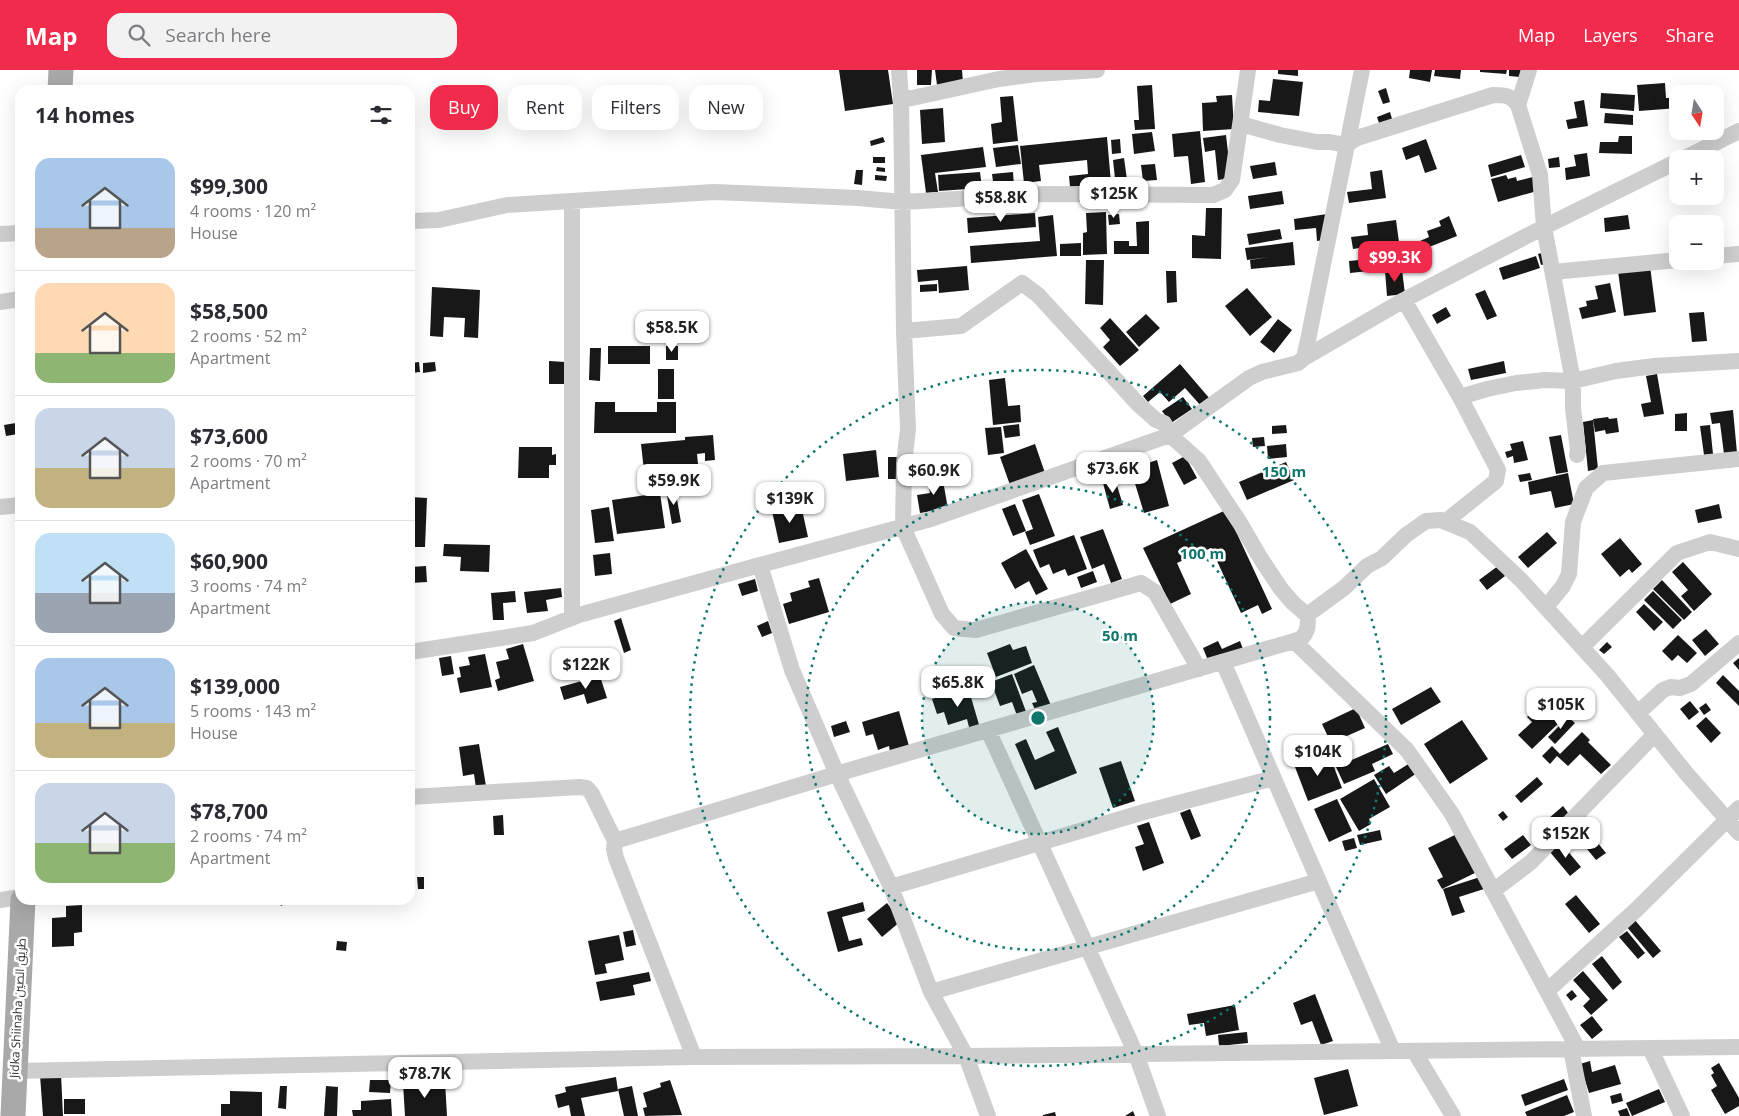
<!DOCTYPE html>
<meta charset="utf-8">
<style>
:root{--surface:#fff;--page:#f2f2f3;--text:#2b2b33;--muted:#7c7c81;--line:#e1e1e2;--accent:#f02b4b}
body{margin:0;font-family:"Open Sans",Cairo,sans-serif;background:var(--page);color:var(--text);height:100vh;display:flex;flex-direction:column;font-size:19px;white-space:nowrap}
*{box-sizing:border-box;margin:0}
p{font-size:16px;color:var(--muted)}
.icon{flex:none;width:28px;height:28px;fill:none;stroke:currentColor;stroke-width:2;stroke-linecap:round;stroke-linejoin:round}
.map{position:relative;flex:1;overflow:hidden}
.panel{position:absolute;left:15px;top:15px;width:400px;height:820px;display:flex;flex-direction:column;background:var(--surface);border-radius:15px;box-shadow:0 5px 20px #0002}
.panel>*{flex:none}
.top-card{position:absolute;left:430px;top:15px;width:475px;height:45px;display:flex;gap:10px}
.needle{width:32px;rotate:168deg}
.fabs{position:absolute;left:1669px;top:15px;display:grid;gap:10px}
.fabs a{display:grid;place-items:center;width:55px;height:55px;border-radius:10px;background:var(--surface);box-shadow:0 5px 20px #0002;font-size:25px}
.price{position:absolute;translate:-50% -42px;padding:0 11px;border-radius:10px;background:#fff;color:#222;font-size:16px;line-height:32px;filter:drop-shadow(0 1px 2px #0008)}
.price::after{content:'';position:absolute;left:50%;top:30px;width:15px;height:11px;margin-left:-8px;background:inherit;clip-path:polygon(0 0,100% 0,50% 100%)}
.price.selected{background:var(--accent);color:#fff}
ul{padding:0;list-style:none}
li{display:flex;align-items:center;gap:15px;height:125px;padding:0 20px}
li+li{border-top:1px solid var(--line)}
li span{display:grid;place-items:center;flex:none;width:140px;height:100px;border-radius:15px;color:#555}
li>.icon{margin-inline-start:auto}
span .icon{width:60px;height:60px;fill:#fffc;stroke-width:1}
li b{font-size:21px}
h2{display:flex;justify-content:space-between;align-items:center;height:60px;padding:0 20px;font-size:21px}
.tag{padding:0 18px;border-radius:15px;background:var(--surface);box-shadow:0 5px 20px #0002;font-size:18px;line-height:45px}
.tag.selected{background:var(--accent);color:#fff}
header{display:flex;align-items:center;gap:30px;box-sizing:border-box;height:70px;padding:0 25px;background:var(--accent);color:#fff}
header strong{font-size:24px}
nav{display:flex;gap:28px;margin-inline-start:auto;font-size:18px}
.search{width:350px;height:45px;background:var(--page);display:flex;align-items:center;gap:12px;box-sizing:border-box;padding:0 18px;border-radius:15px;color:var(--muted);font-size:19px}
.map>svg:first-child{display:block}
.building{fill:#181818}
.lines{fill:none;stroke-linecap:round;stroke-linejoin:round}
.minor{stroke:#cecece;stroke-width:16}
.primary{stroke:#a9a9a9;stroke-width:25}
.ring{fill:none;stroke:#0f766e;stroke-width:2.5;stroke-dasharray:2.5 5}
.labels{text-anchor:middle;stroke-width:5;stroke-linejoin:round;paint-order:stroke}
.street-label{font-size:12px;fill:#313131;stroke:#fff}
.centre{fill:#0f766e;stroke:#fff;stroke-width:2.5}
.ring-label{font-size:15px;text-anchor:middle;font-weight:bold;fill:#0f766e;stroke:#fff;stroke-width:5;stroke-linejoin:round;paint-order:stroke}
</style>
<header>
<strong>Map</strong>
<div class="search"><svg class="icon" aria-label="search" viewBox="0 0 24 24"><circle cx="10" cy="10" r="6"/><path d="M15 15l6 6"/></svg>Search here</div>
<nav><a>Map</a><a>Layers</a><a>Share</a></nav>
</header>
<div class="map">
<svg width="1739" height="1046" viewBox="0 0 1739 1046">
<rect width="100%" height="100%" fill="#fff"/>
<path class="building" d="M839 0H888L893 34 845 41Z
M917 0H932L931 15H917Z
M935 0H962L963 12 937 15Z
M1278 0H1298V6L1278 4Z
M1410 0H1432L1430 12 1409 8Z
M1435 0H1461L1460 9 1434 6Z
M1480 0H1507L1506 4 1480 2Z
M1509 0H1521L1520 7 1509 6Z
M1273 9 1303 12 1299 46 1258 42 1259 30 1270 31Z
M1665 13 1666 28H1678V38L1639 41 1637 15Z
M1152 15 1155 59 1135 60 1134 50H1139L1137 16Z
M1386 18 1390 32 1383 34 1378 21Z
M1601 23 1635 25 1634 41 1600 38Z
M1232 25 1234 59 1203 61 1202 33 1217 32 1216 26Z
M1013 26 1018 71 993 74 991 54 1002 52 1000 27Z
M1584 30 1588 56 1568 59 1566 50 1577 48 1574 32Z
M943 38 945 72 922 74 920 40Z
M1390 42 1393 52 1380 56 1377 47Z
M1605 43 1633 45V55L1604 53Z
M1200 61 1205 112 1191 114 1188 86 1174 87 1172 64Z
M1152 62 1155 81 1134 84 1132 64Z
M1226 65 1231 108 1218 110 1215 80 1205 82 1203 68Z
M1619 66H1632V84L1599 83 1600 72H1618Z
M883 67 885 72 871 76 870 71Z
M1107 67 1111 113 1070 117 1069 106 1088 104 1087 90 1039 95 1041 111 1024 113 1020 76Z
M1120 69 1121 83 1112 84 1111 70Z
M1426 69 1437 99 1425 103 1419 85 1406 90 1402 78Z
M1018 75 1021 94 996 97 993 78Z
M983 77 986 97 935 103 938 122 926 123 921 85Z
M1587 83 1590 106 1566 110 1565 98 1576 96 1574 85Z
M1521 85 1525 97 1491 107 1488 95Z
M873 87H885V93H873Z
M1559 87 1560 97 1549 98 1548 89Z
M1124 88 1128 117 1116 118 1113 90Z
M1275 92 1277 105 1253 109 1250 96Z
M1155 94 1157 110 1143 111 1141 95Z
M877 97 885 98V102L876 101Z
M856 100H863L862 115 854 114Z
M1382 100 1386 128 1349 133 1347 122 1372 119 1370 102Z
M980 102 982 118 939 121 938 105Z
M1013 102 1014 116 994 118 992 104Z
M875 105 887 106 886 111 875 110Z
M1506 105 1508 109 1516 107 1517 111 1533 107 1537 121 1498 132 1491 109Z
M1282 121 1284 134 1250 139 1248 126Z
M1206 138H1222L1221 189 1192 188V165L1205 166Z
M1106 142 1107 184 1083 185V163L1087 162 1086 143Z
M1035 143 1036 157 968 163 967 148Z
M1119 144 1120 154 1109 155 1108 145Z
M1327 144 1326 170 1317 171 1316 158 1295 160 1294 149Z
M1053 145 1057 186 971 193 970 176 1040 171 1038 147Z
M1628 145 1630 159 1605 162 1604 148Z
M1449 146 1457 166 1414 183 1411 175 1429 167 1427 161 1441 156 1439 151Z
M1396 150 1399 172 1353 179 1351 167 1368 165 1367 154Z
M1149 151V184H1114V171H1129V176H1137L1136 152Z
M1280 159 1282 169 1249 175 1247 164Z
M1293 172 1295 195 1251 199 1250 190 1269 187 1247 190 1245 178Z
M1081 173V186H1060V174Z
M1396 178 1398 198 1350 203 1349 191 1370 189 1369 181Z
M1546 182 1549 193 1541 195 1538 184Z
M1536 186 1540 198 1503 210 1499 198Z
M1086 190H1104L1103 235 1085 234Z
M967 196 969 220 939 223 938 210 918 212 917 200Z
M1650 196 1656 242 1624 246 1618 201Z
M1402 200 1405 224 1387 226 1385 201Z
M1166 201H1176L1177 232 1167 233Z
M1610 213 1616 242 1582 249 1579 238 1587 236 1586 231 1598 229 1595 216Z
M937 214V221L920 222V215Z
M432 217 480 220 478 268 464 267 465 248 444 247 443 267 430 266Z
M1247 218 1272 247 1250 266 1225 236Z
M1485 220 1497 246 1487 250 1475 224Z
M1446 237 1451 246 1437 254 1432 245Z
M1704 242 1707 271 1692 272 1689 243Z
M1146 244 1160 258 1139 277 1126 262Z
M1110 248 1139 280 1120 296 1103 277 1110 270 1100 258Z
M1278 249 1292 260 1274 283 1260 272Z
M608 276H650V294H608Z
M666 276H678V290H666Z
M590 278H601L600 311 589 310Z
M549 291 566 292 565 314H549Z
M1504 291 1506 303 1471 310 1468 299Z
M419 292 420 302 411 303V293Z
M435 292 436 301 423 303V293Z
M1180 294 1210 329 1201 336 1185 318 1169 332 1160 322 1148 332 1143 326Z
M658 299H674V329H658Z
M1657 304 1664 344 1644 347 1641 334 1651 332 1646 306Z
M1005 308 1008 336 1020 335 1021 352 993 355 989 310Z
M1183 327 1192 339 1171 353 1162 341Z
M595 332H615V342H657V332H676V363H594Z
M1733 340 1737 383 1724 384 1720 353 1712 354 1710 343Z
M1687 343V361H1675V344Z
M1608 347 1609 349 1617 348 1619 362 1606 364 1605 360 1595 362 1593 349Z
M1593 350 1598 399 1588 401 1583 352Z
M16 353 18 364 6 366 4 355Z
M1019 354 1020 366 1005 368 1003 356Z
M1286 355 1287 363 1272 364V356Z
M1710 355 1713 384 1704 385 1700 356Z
M1001 357 1004 383 988 385 985 358Z
M713 365 715 390 705 391V383L697 384 698 394H687V398L644 401 641 374 685 370V367Z
M1561 365 1568 402 1556 404 1549 367Z
M1264 367 1265 376 1253 377 1252 368Z
M1523 371 1528 390 1514 393 1513 386 1507 388 1505 382 1512 380 1510 374Z
M1035 374 1045 403 1010 415 1000 387Z
M1286 374 1287 387 1268 389 1267 376Z
M519 377H552V385L556 384V395H549V408H518Z
M876 380 879 407 846 411 843 384Z
M1185 386 1197 408 1184 415 1172 393Z
M888 387H897V409H888Z
M1157 390 1169 436 1144 443 1133 407 1150 402 1148 393Z
M1286 392 1294 410 1247 430 1239 412Z
M1530 403 1532 410 1520 412 1518 405Z
M1568 403 1574 434 1555 438 1551 421 1530 425 1528 412Z
M942 405 948 439 920 443 917 425 930 423 927 407Z
M1115 409 1123 435 1110 439 1103 413Z
M675 418 681 452 672 454 666 420Z
M660 423 665 458 617 464 612 430Z
M1039 424 1055 466 1030 475 1025 462 1033 459 1022 430Z
M410 427 427 428 425 477H410Z
M1015 434 1026 461 1013 466 1002 439Z
M1719 434 1722 448 1698 453 1695 440Z
M801 435 808 467 779 473 772 441Z
M609 437 614 471 595 473 591 440Z
M1226 440 1272 539 1262 544 1258 535 1241 543 1211 478 1177 493 1191 524 1170 534 1143 478Z
M1103 459 1122 509 1111 513 1104 494 1092 499 1080 467Z
M1547 462 1557 473 1528 498 1518 487Z
M1074 465 1087 499 1068 506 1065 499 1053 504 1049 494 1040 498 1033 480Z
M1620 468 1642 494 1632 503 1629 499 1620 507 1601 484Z
M444 474 490 475 489 502 460 501 461 487 443 486Z
M1026 479 1048 519 1036 525 1029 511 1015 519 1001 493Z
M610 483 612 504 595 506 593 485Z
M1683 492 1712 524 1694 541 1681 526 1688 520 1672 502Z
M426 496 427 512 410 513V497Z
M1498 496 1505 506 1487 520 1479 510Z
M1093 501 1097 512 1081 518 1077 507Z
M819 508 829 542 789 554 783 534 792 531 790 523 810 517 808 511Z
M755 509 758 521 742 526 738 514Z
M1662 510 1692 542 1684 550 1653 519Z
M561 518 562 527 546 530 548 541 527 543 524 522Z
M515 521 516 532 503 533 504 550H493L491 523Z
M1653 521 1682 550 1673 559 1644 530Z
M1644 534 1663 552 1654 561 1636 542Z
M621 548 631 580 624 583 614 551Z
M768 551 772 563 762 567 757 556Z
M1706 559 1719 574 1705 586 1692 570Z
M1678 565 1697 583 1687 593 1678 585 1672 591 1662 581Z
M1218 571 1222 579 1240 571 1243 579 1209 593 1203 578Z
M1607 572 1612 577 1604 584 1599 580Z
M523 574 534 611 498 621 495 610 500 608 496 592 509 589 506 579Z
M1010 574 1013 580 1026 576 1032 593 996 607 987 583Z
M485 584 492 617 460 623 457 608 461 607 459 597 470 595 468 587Z
M451 586 454 604 442 606 439 588Z
M1739 588V600L1733 593Z
M1034 595 1052 638 1037 644 1032 633 1037 632 1032 620 1022 624 1014 604Z
M1012 604 1028 647 1019 651 1012 632 1000 636 991 612Z
M1723 605 1739 621V636L1716 613Z
M600 606 607 628 587 634 584 624 564 630 560 617Z
M968 617 980 658 970 661 967 649 948 655 944 642 937 644 932 629Z
M1431 617 1441 632 1401 655 1392 639Z
M1546 629 1564 648 1532 679 1518 665 1532 652 1527 647Z
M1690 631 1699 642 1689 650 1680 639Z
M1706 633 1711 640 1704 645 1699 638Z
M1356 638 1365 658 1331 673 1322 654Z
M899 641 909 676 890 682 889 676 878 680 873 664 866 666 862 652Z
M1568 647 1575 653 1555 674 1548 667Z
M1706 647 1721 663 1711 673 1696 656Z
M1462 650 1488 689 1450 714 1424 674Z
M846 651 850 662 834 667 831 656Z
M1058 657 1077 703 1035 720 1015 674 1026 669 1035 690 1055 681 1046 662Z
M1582 662 1590 670 1588 672 1611 695 1601 704 1580 684 1568 696 1557 686 1550 694 1542 686 1552 676 1560 684Z
M479 674 486 716 476 718 474 704 463 706 459 677Z
M1388 674 1393 684 1372 694 1375 701 1344 714 1336 697Z
M1329 684 1342 718 1308 731 1295 697Z
M1121 691 1135 731 1113 738 1099 698Z
M1410 693 1417 703 1386 724 1374 705 1389 696 1394 703Z
M1537 707 1543 714 1521 733 1515 726Z
M1374 709 1390 737 1369 749 1371 754 1359 761 1340 729Z
M1337 729 1352 761 1329 772 1314 739Z
M1563 736 1569 744 1549 762 1542 754Z
M1190 739 1201 766 1191 770 1180 743Z
M1503 741 1508 747 1503 751 1498 745Z
M503 745 504 765H494L493 746Z
M1149 752 1164 793 1143 801 1135 777 1144 774 1137 756Z
M1584 756 1606 783 1596 790 1574 763Z
M1380 760 1382 770 1360 775 1357 765Z
M1459 763 1477 802 1442 819 1437 810 1443 807 1428 778Z
M1523 765 1531 775 1512 789 1504 779Z
M1354 768 1357 778 1345 781 1342 771Z
M1561 773 1581 797 1570 806 1550 782Z
M417 807H424V819H418Z
M1480 807 1484 819 1459 827 1465 842 1452 846 1443 819Z
M1576 825 1600 854 1589 863 1565 834Z
M270 830H284L282 836Z
M863 832 865 841 842 847 849 871 861 868 863 875 838 882 827 842Z
M887 833 901 851 882 867 867 849Z
M82 835V862L74 863V876L52 877V848L66 847V836Z
M1634 849 1661 881 1653 888 1626 856Z
M633 860 636 875 626 877 623 862Z
M1627 861 1645 883 1638 889 1619 867Z
M619 865 624 890 605 894 607 903 595 905 588 871Z
M337 871 347 872 346 881 336 880Z
M1602 886 1622 912 1613 920 1592 894Z
M1583 901 1608 930 1591 945 1583 936 1590 929 1573 910Z
M649 902 651 911 633 915 635 925 600 931 596 912Z
M1572 920 1577 926 1571 931 1566 925Z
M1315 924 1333 971 1321 975 1312 951 1301 955 1293 933Z
M1235 935 1239 960 1206 966 1204 953 1189 955 1187 944Z
M1592 946 1603 960 1592 969 1580 955Z
M1247 962 1248 973 1219 976 1218 965Z
M1590 991 1592 1002 1615 995 1621 1014 1589 1023 1580 994Z
M1719 993 1739 1028V1036L1725 1044 1711 1020 1717 1016 1711 1005 1714 1003 1711 998Z
M1348 999 1358 1036 1324 1045 1314 1008Z
M61 1004 63 1046H43L40 1005Z
M616 1007 618 1021 581 1028 585 1046H571L569 1035 558 1038 555 1025 566 1022 565 1017Z
M1564 1009 1568 1020 1525 1036 1521 1025Z
M370 1010H391L390 1023 369 1022Z
M670 1010 682 1045 645 1046 643 1038 647 1037 643 1023 661 1017 660 1013Z
M445 1011 447 1046H405L403 1013Z
M280 1016H287L286 1039 278 1038Z
M326 1016 338 1017 337 1046H324Z
M632 1016 638 1046H624L618 1019Z
M1659 1019 1665 1032 1632 1046 1626 1033Z
M230 1021 262 1022V1046H221V1034H230Z
M1621 1023 1623 1031 1612 1034 1610 1026Z
M1567 1025 1574 1042 1564 1046H1527L1525 1042Z
M64 1029H85V1044H64Z
M391 1029 392 1046H353L352 1040H361V1031Z
M1627 1038 1630 1046H1620L1618 1041Z
M1133 1041 1135 1046H1125Z
M1055 1042 1056 1046H1043V1045Z"/>
<g class="lines">
<path class="minor" d="M899 0 901 29 912 28 999 9 1036 4 1097 0
M901 29 904 261 908 359 904 394 903 457 942 544 954 558 976 560 1141 513 1155 522 1199 599
M1518 35 1529 0
M1241 54 1280 65 1317 72H1330L1346 75 1357 68 1493 25C1505 25 1511 25 1518 35L1540 105 1544 157 1573 311V338L1578 381 1577 385
M1683 89 1739 61
M572 131V548
M410 151 439 150 507 135 714 122 858 128 903 132 1045 124 1213 125 1225 120 1232 110 1248 0
M0 164 20 163
M1715 186 1739 184
M1553 202 1678 190
M1404 230 1460 327 1498 400 1496 411 1445 452
M0 232 20 229
M904 261 961 256 1022 213 1038 225 1061 250 1139 335 1156 350 1164 353 1170 365 1199 391 1240 453 1261 489 1281 519 1293 533 1307 545
M1304 288 1404 230 1544 157 1678 91
M1460 327 1487 319 1516 313 1545 310 1573 311 1616 301 1654 296 1739 291
M0 437 20 435
M760 495 792 600 837 704 891 817 931 922 966 986 988 1046
M1546 537 1563 516 1569 504 1573 452 1586 418 1603 403 1739 389
M1294 571 1407 680 1452 744 1578 979
M1582 577 1677 483 1710 472 1739 479
M410 582 533 563 579 545 760 495 931 449 1170 365 1249 308 1262 302 1298 293 1304 288 1308 270 1362 0
M1223 592 1393 981
M1638 643 1663 620 1671 617 1680 618 1691 614 1739 573
M988 660 1136 984 1158 1046
M410 727 579 717 587 718 592 724 615 771
M891 817 1144 742 1274 708
M1493 821 1531 792 1655 664
M0 830 20 827
M1547 921 1637 839 1739 738
M931 922 1319 811
M1650 978 1682 1046
M1571 979 1584 1046
M1414 981 1453 1046
M694 987 616 788 614 779 615 771 850 700 1301 569C1308 562 1309 554 1307 545L1344 518 1367 496 1382 488 1406 465 1426 451 1441 450 1470 462 1522 511 1608 606 1686 703 1739 763
M15 1001 694 987 966 986 1739 977"/>
<path class="primary" d="M60 20 61 0
M13 1046 23 830"/>
</g>
<circle cx="1038" cy="648" r="116" fill="#0f766e" fill-opacity=".12"/>
<g class="ring">
<circle cx="1038" cy="648" r="116"/>
<circle cx="1038" cy="648" r="232"/>
<circle cx="1038" cy="648" r="348"/>
</g>
<g class="labels">
<g class="street-label">
<text transform="translate(18 938) rotate(-87)" y="4">Jidka Shiinaha طريق الصين</text>
</g>
</g>
<circle cx="1038" cy="648" r="8" class="centre"/>
<g class="ring-label">
<text x="1284" y="407">150 m</text>
<text x="1202" y="489">100 m</text>
<text x="1120" y="571">50 m</text>
</g>
</svg>
<div class="fabs">
<a><svg class="needle" viewBox="-14 -14 28 28"><path d="M0-13l5 13h-10z" fill="#e53935"/><path d="M0 13l5-13h-10z" fill="#7c7c81"/></svg></a>
<a>+</a>
<a>−</a>
</div>
<b class="price" style="left:1114px;top:149px">$125K</b>
<b class="price" style="left:1001px;top:153px">$58.8K</b>
<b class="price selected" style="left:1395px;top:213px">$99.3K</b>
<b class="price" style="left:672px;top:283px">$58.5K</b>
<b class="price" style="left:1113px;top:424px">$73.6K</b>
<b class="price" style="left:934px;top:426px">$60.9K</b>
<b class="price" style="left:674px;top:436px">$59.9K</b>
<b class="price" style="left:790px;top:454px">$139K</b>
<b class="price" style="left:586px;top:620px">$122K</b>
<b class="price" style="left:958px;top:638px">$65.8K</b>
<b class="price" style="left:1561px;top:660px">$105K</b>
<b class="price" style="left:1318px;top:707px">$104K</b>
<b class="price" style="left:1566px;top:789px">$152K</b>
<b class="price" style="left:425px;top:1029px">$78.7K</b>
<div class="top-card">
<a class="tag selected">Buy</a>
<a class="tag">Rent</a>
<a class="tag">Filters</a>
<a class="tag">New</a>
</div>
<section class="panel">
<h2>14 homes<svg class="icon" aria-label="filters" viewBox="0 0 24 24"><path d="M4 7h16M4 17h16"/><circle cx="9" cy="7" r="2"/><circle cx="15" cy="17" r="2"/></svg></h2>
<ul>
<li><span style="background:linear-gradient(#a9c7e8 70%,#b9a48a 0)"><svg class="icon" aria-label="home" viewBox="0 0 24 24"><path d="M3 11l9-7 9 7M6 9v11h12V9"/></svg></span><div><b>$99,300</b><p>4 rooms · 120 m²</p><p>House</p></div></li>
<li><span style="background:linear-gradient(#ffd9b3 70%,#8fb573 0)"><svg class="icon" aria-label="home" viewBox="0 0 24 24"><path d="M3 11l9-7 9 7M6 9v11h12V9"/></svg></span><div><b>$58,500</b><p>2 rooms · 52 m²</p><p>Apartment</p></div></li>
<li><span style="background:linear-gradient(#c9d6e8 60%,#c2b280 0)"><svg class="icon" aria-label="home" viewBox="0 0 24 24"><path d="M3 11l9-7 9 7M6 9v11h12V9"/></svg></span><div><b>$73,600</b><p>2 rooms · 70 m²</p><p>Apartment</p></div></li>
<li><span style="background:linear-gradient(#bfe0f5 60%,#9aa5b1 0)"><svg class="icon" aria-label="home" viewBox="0 0 24 24"><path d="M3 11l9-7 9 7M6 9v11h12V9"/></svg></span><div><b>$60,900</b><p>3 rooms · 74 m²</p><p>Apartment</p></div></li>
<li><span style="background:linear-gradient(#a9c7e8 65%,#c2b280 0)"><svg class="icon" aria-label="home" viewBox="0 0 24 24"><path d="M3 11l9-7 9 7M6 9v11h12V9"/></svg></span><div><b>$139,000</b><p>5 rooms · 143 m²</p><p>House</p></div></li>
<li><span style="background:linear-gradient(#c9d6e8 60%,#8fb573 0)"><svg class="icon" aria-label="home" viewBox="0 0 24 24"><path d="M3 11l9-7 9 7M6 9v11h12V9"/></svg></span><div><b>$78,700</b><p>2 rooms · 74 m²</p><p>Apartment</p></div></li>
</ul>
</section>
</div>
